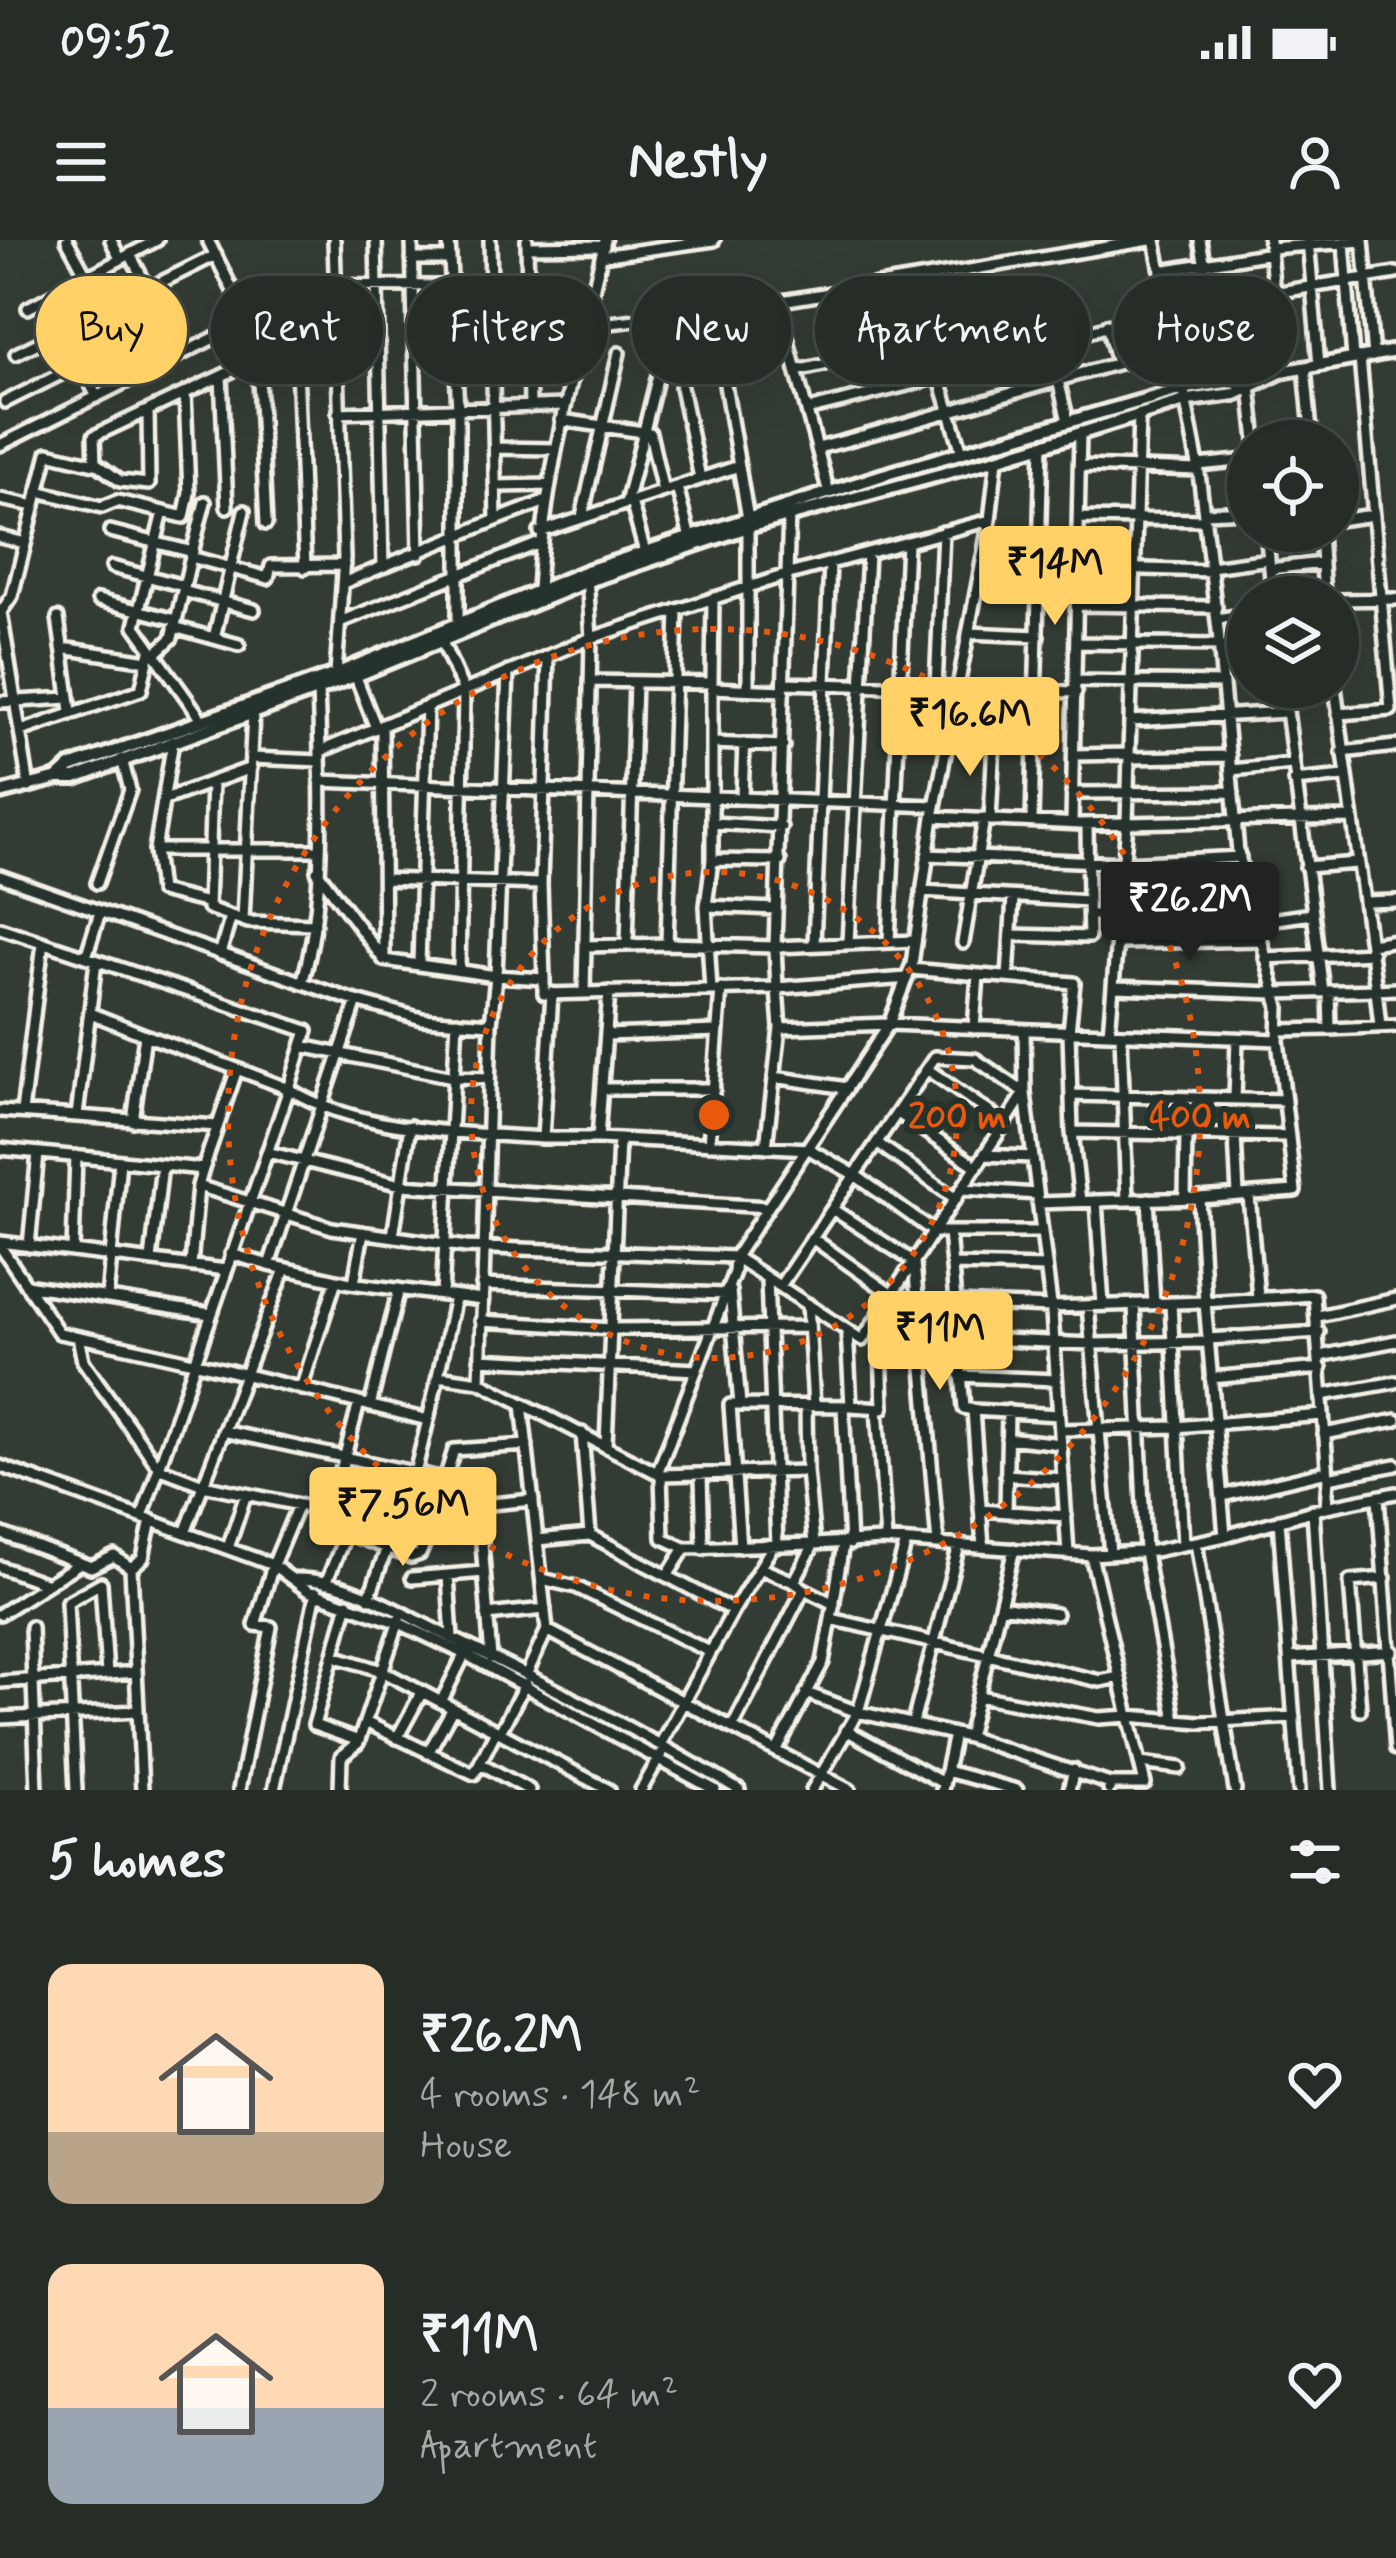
<!DOCTYPE html>
<meta charset="utf-8">
<style>
:root{--surface:#262d27;--page:#323933;--text:#f1f3f6;--muted:#a4a8a7;--line:#424944;--accent:#ffd166}
body{margin:0;font-family:Mynerve,sans-serif;background:var(--page);color:var(--text);height:100vh;display:flex;flex-direction:column;font-size:45px;white-space:nowrap}
*{box-sizing:border-box;margin:0}
p{font-size:39px;color:var(--muted)}
.icon{flex:none;width:66px;height:66px;fill:none;stroke:currentColor;stroke-width:2;stroke-linecap:round;stroke-linejoin:round}
.map{position:relative;height:1550px;overflow:hidden}
.sheet{display:flex;flex-direction:column;background:var(--surface);flex:1}
.sheet>*{flex:none}
.guide{position:absolute;left:36px;top:36px;width:1326px;height:108px;display:flex;gap:24px}
.fabs{position:absolute;left:1227px;top:180px;display:grid;gap:24px}
.fabs a{display:grid;place-items:center;width:132px;height:132px;border-radius:50%;background:var(--surface);box-shadow:0 12px 48px #0002,0 0 0 3px var(--line);font-size:60px}
.price{position:absolute;translate:-50% -102px;padding:0 27px;border-radius:12px;background:var(--accent);color:#111;font-size:39px;line-height:78px;filter:drop-shadow(0 3px 6px #0008)}
.price::after{content:'';position:absolute;left:50%;top:72px;width:36px;height:27px;margin-left:-18px;background:inherit;clip-path:polygon(0 0,100% 0,50% 100%)}
.price.active{background:#222;color:#fff}
ul{padding:0;list-style:none}
li{display:flex;align-items:center;gap:36px;height:300px;padding:0 48px}
li span{display:grid;place-items:center;flex:none;width:336px;height:240px;border-radius:24px;color:#555}
li>.icon{margin-inline-start:auto}
span .icon{width:144px;height:144px;fill:#fffc;stroke-width:1}
li b{font-size:51px}
h2{display:flex;justify-content:space-between;align-items:center;height:144px;padding:0 48px;font-size:51px}
.pill{padding:0 42px;border-radius:54px;background:var(--surface);box-shadow:0 12px 48px #0002,0 0 0 3px var(--line);font-size:42px;line-height:108px}
.pill.active{background:var(--accent);color:#111}
.status{display:flex;justify-content:space-between;align-items:center;height:84px;padding:0 60px;background:var(--surface);direction:ltr}
.status svg{height:33px;fill:currentColor}
header{display:flex;justify-content:space-between;align-items:center;height:156px;padding:0 48px;background:var(--surface);font-size:54px;font-weight:700}
.map>svg:first-child{display:block}
.lines{fill:none;stroke-linecap:round;stroke-linejoin:round}
.minor-casing{stroke:#f4f1e8;stroke-width:18}
.major-casing{stroke:#f4f1e8;stroke-width:20}
.minor{stroke:#26332d;stroke-width:9}
.major{stroke:#26332d;stroke-width:10}
.ring{fill:none;stroke:#e8590c;stroke-width:6;stroke-dasharray:6 12}
.centre{fill:#e8590c;stroke:#26332d;stroke-width:6}
.ring-label{font-size:36px;text-anchor:middle;font-weight:bold;fill:#e8590c;stroke:#26332d;stroke-width:12;stroke-linejoin:round;paint-order:stroke}
</style>
<div class="status"><b>09:52</b><svg viewBox="0 0 49 12"><path d="M0 12V9h3v3zM5 12V6h3v6zM10 12V3h3v9zM15 12V0h3v12zM26 1h20v11H26zM47 4h2v5h-2z"/></svg></div>
<header><svg class="icon" aria-label="menu" viewBox="0 0 24 24"><path d="M4 6h16M4 12h16M4 18h16"/></svg>Nestly<svg class="icon" aria-label="person" viewBox="0 0 24 24"><circle cx="12" cy="8" r="4"/><path d="M4 21q1-7 8-7t8 7"/></svg></header>
<div class="map">
<svg width="1396" height="1550" viewBox="0 0 1396 1550">
<rect width="100%" height="100%" fill="#333c34"/>
<filter id="ink" filterUnits="userSpaceOnUse"><feTurbulence type="fractalNoise" baseFrequency=".00833" numOctaves="2"/><feDisplacementMap in="SourceGraphic" scale="24" xChannelSelector="R" yChannelSelector="G"/><feConvolveMatrix kernelMatrix="1 2 1 2 8 2 1 2 1" color-interpolation-filters="sRGB"/></filter>
<g filter="url(#ink)">
<g class="lines">
<defs>
<path id="minor" d="M67 0 87 37
M111 0 120 19
M334 0 344 318 336 434
M376 0 383 327
M412 0 419 314
M449 0 458 169V381
M527 0 530 167
M1200 0 1212 63
M1269 0 1281 132
M1308 0 1319 125
M1363 0 1373 116
M1344 2 1353 119
M527 7 604 6
M1270 8 1363 1
M130 14 165 82
M601 16 714 0
M412 19H450
M1161 31 1271 13
M1037 54 1068 181
M28 68 157 0
M920 74 962 212
M529 76 587 75
M1107 85 1117 123
M584 86 739 68 1150 0
M786 93 829 253
M1215 97 1278 88
M300 99 297 45 594 47
M296 101 305 328
M718 104 739 226
M16 114 216 15
M882 116 1041 71
M258 119 266 284
M80 124 97 157
M1305 128 1312 201
M796 131 864 116
M221 136 227 267
M1221 142 1212 63 1396 33
M1250 146 1256 201
M681 147 700 238
M5 162 165 82 182 114
M807 170 940 137 1168 68
M338 173 564 165
M561 180 650 193 663 251
M0 205 248 81 208 0
M495 208 556 209
M818 208C939 177 1057 137 1178 108
M96 223 120 241 149 244 148 171
M1198 225 1248 220
M1081 226 1199 230
M495 246 549 245
M677 247 690 298
M38 251 102 267 117 261 184 277 189 253 185 153
M0 259 35 266
M205 262 191 317 268 338 271 326 344 325
M631 262 645 312
M626 263 665 107
M163 272 135 386 202 480
M1204 273 1248 271
M582 277 619 113
M1080 278 1205 280
M496 280 546 261
M1338 280 1374 275
M110 291 193 312
M1266 291 1273 357
M1320 291 1324 357
M540 292 739 226 748 279V449
M0 297 25 303
M984 313 1040 316
M112 327 184 346
M1079 327 1211 331
M1211 327 1269 319
M1270 329 1322 323
M587 336 591 398 584 753 777 748 775 707 789 272
M978 342 1039 344
M343 343 496 280 490 0
M538 350C544 230 578 116 605 0
M183 351 254 370
M98 360 176 380
M1338 360 1396 359
M1078 365 1216 367
M58 378 71 471
M1217 379 1248 374
M342 381 540 303
M174 387 239 405
M968 393 1038 396
M439 395 464 451 459 731
M214 398 244 271
M1077 403 1220 405
M62 408 148 421
M154 415 172 398 191 317
M1222 429 1248 424
M354 432 376 488
M590 441 712 443 713 358
M1076 441 1223 443
M784 443 1076 452
M1284 447 1323 751
M712 448 784 451
M936 448 943 292
M0 462 69 458
M1338 474 1391 470 1360 118
M1130 481 1287 472
M382 485 384 720
M897 490 949 493
M21 491 141 450 150 411
M948 499 1034 503
M173 501 155 610H317
M712 503 783 506
M321 511 591 398 789 334 990 280
M1342 512 1396 506
M1074 515 1129 514
M252 518 320 521
M1129 518 1230 516
M1231 530 1292 524
M320 541 934 566
M1294 541 1345 536
M212 542 208 668 248 682 315 684
M29 547 1 372 12 356 48 213 95 224 94 196 336 82
M1072 553 1233 552
M742 557 744 504
M165 559 251 528
M933 577 1081 584 1350 578
M990 580 994 501
M1032 581 1042 204
M712 583 781 587
M1072 583 1080 192
M155 610 160 651 208 663
M927 615 1125 623 1240 617
M712 620 780 621
M1306 627 1357 623
M317 631 384 720 496 736 508 432
M0 636 349 759 422 779 491 784 496 736 544 739V754L584 753
M384 639 541 644 544 739
M97 643 130 550 122 519
M541 644 548 416
M922 651 1088 661 1087 584
M1122 656H1249
M1364 662 1396 661
M706 666 776 669
M1089 675H1121
M243 680 253 473
M1255 682 1312 674
M0 688 307 791 302 806 453 837 489 838
M1011 695 1089 697 1088 661
M889 702 907 302
M848 703 868 313
M963 703 984 579
M1119 703 1259 700
M667 704 775 707 915 701
M814 704 830 323
M1371 704 1396 700
M627 705 635 442
M585 706 667 704 677 370
M220 714 231 676
M86 717 100 672
M1265 718 1372 713
M96 721 77 876 217 886
M419 725 427 466
M910 729 1074 743 1069 792 1072 892 1289 896
M1008 737 1013 658
M302 743C327 663 321 535 318 449
M1115 747 1275 753 1376 750 1335 447
M711 750 706 666 712 620V443
M1329 751 1330 789 1396 786
M357 761 269 1025 350 1043 482 1060
M90 773 145 795
M491 784 480 1142 661 1235 807 1231 814 1304 883 1300 1091 1315 1145 1544H1110L1109 1550
M1380 786 1376 750 1396 749
M780 788 889 784 1278 800 1279 767 1238 612 1218 390 1198 225 1155 0
M974 788 978 735
M1279 790 1330 789
M1109 793 1127 583 1139 175
M1121 794 1127 960 1199 958
M606 795 718 791
M927 829 1005 883
M774 837 847 848
M602 849H714
M1071 855 1285 860
M1235 859 1237 799
M0 871 77 876
M22 872 43 703
M898 873 977 927
M133 881 145 795 237 829
M1072 892 1080 961
M1235 895 1238 955
M543 898H598
M619 899 809 909 855 935 934 992H1042L1025 853 975 819 935 817C883 893 831 970 780 1046
M877 903 956 959
M709 904 721 749
M766 907 780 788 777 748 907 738
M0 909 203 929 198 946 332 988 466 1007 735 1017 889 784 912 724 933 577 990 280 997 219
M267 912 401 945 768 967
M984 915 1032 917
M203 929 237 829 289 849 302 806
M963 949 1037 954
M1249 956 1258 1057
M1185 958 1186 894
M1148 959 1154 1064
M1096 961 1103 1065
M1038 963 1127 960
M832 969 914 1022 938 1304
M949 992 964 1168 973 1170 983 1307
M1042 992 1052 1073 1068 1313
M393 996 410 886
M812 998 892 1055
M0 1002 226 1030
M0 1006 59 1093C183 1117 305 1150 428 1180L438 1136 480 1142
M29 1006 38 913
M73 1011 76 916
M231 1014 269 1025
M151 1020 162 925
M191 1025 198 946
M952 1025 1046 1027
M767 1038 777 1306
M354 1043 363 992
M26 1045 210 1074
M482 1045 725 1054
M730 1051 740 1165 851 1166 847 1090
M442 1055 457 781
M107 1058 120 921
M955 1063 1051 1067 1205 1062 1199 958 1295 951 1278 800
M1171 1063 1183 1305
M808 1064 814 1166
M1134 1064 1145 1312 1175 1480
M1088 1066 1110 1314
M1318 1076 1396 1059
M481 1081 611 1089 809 1087
M78 1097 83 1121 159 1228 203 1245 430 1292 445 1239
M1208 1099 1319 1092
M919 1101 958 1098 1092 1104 1208 1102
M1320 1116 1396 1101
M480 1119 697 1130
M438 1136 455 1057
M960 1136 1056 1140
M1211 1138 1321 1128
M301 1149 336 1040
M1322 1155 1396 1142
M522 1164 547 1390 526 1435
M740 1165H730L740 1307
M370 1166 399 1049
M806 1166 807 1231
M843 1166 850 1304
M851 1166 883 1168 880 1073
M877 1168 886 1300
M973 1170 1059 1175
M1060 1190 1175 1187 1323 1175
M223 1191 445 1239 454 1210 527 1205
M582 1193 590 1295
M1324 1194 1396 1180
M1007 1198 1061 1204
M606 1205 619 899 598 898 609 752
M0 1226 273 1325 308 1351 399 1383 465 1414 715 1550
M658 1231 734 1032 735 1017 862 1100 1025 853 1024 790
M415 1233 428 1180
M661 1235 663 1298 685 1308
M1006 1235 1063 1239
M701 1236 703 1309
M1328 1238 1396 1225
M1222 1256 1327 1231
M1378 1257 1396 1509
M479 1265 491 1418
M1326 1267 1396 1253
M436 1269 533 1260
M980 1270 1066 1276
M1313 1270 1330 1550
M1006 1271 1008 1171
M330 1272 359 1163
M142 1277 289 849C362 893 460 892 543 898L552 753
M1279 1280 1299 1550
M0 1293 91 1327 114 1316 131 1328
M185 1293 285 1029
M346 1293 411 1317 420 1314 430 1292
M537 1300 590 1295 733 1371 661 1503
M1196 1302 1235 1550
M843 1304 831 1379 1100 1441 1120 1437
M228 1308 246 1254
M1091 1315 1154 1311 1225 1296 1205 1062 1314 1055 1328 1238 1326 1267 1225 1296
M0 1327 47 1344
M760 1328 794 1342
M448 1335 452 1398
M667 1336 685 1308 814 1304
M412 1338 484 1332
M295 1339C346 1338 398 1372 442 1393 543 1442 643 1493 739 1550
M542 1339 576 1347 710 1412
M326 1343 353 1276
M804 1349 834 1364
M369 1358 395 1285
M348 1363 314 1485 359 1501
M1000 1366 1056 1374
M733 1371 773 1306
M0 1374 80 1323
M487 1375 545 1369
M31 1387 37 1550
M547 1390 850 1550
M334 1416 382 1431 609 1550
M1290 1418 1392 1411
M0 1442 136 1432
M806 1453 858 1472 954 1494
M978 1456 1099 1478 1129 1476 1200 1482 1294 1477
M441 1462 466 1411
M1360 1470 1350 1341 1385 1338
M0 1478 138 1471
M365 1482 474 1534 496 1491
M913 1483 959 1305
M733 1486 804 1349 794 1342 814 1304
M846 1490 943 1543
M500 1492 525 1444
M968 1497 1110 1544
M397 1498 422 1452
M777 1510 823 1422 831 1379
M428 1513 453 1468
M480 1523 529 1550
M1140 1523 1180 1528
M946 1531 1017 1550
M76 1550 67 1362 101 1343 107 1434
M142 1550 131 1328 143 1318 151 1280
M239 1550 271 1387 255 1385 273 1325 298 1265
M274 1550 316 1352
M340 1550 341 1517 358 1503 400 1378
M641 1550 662 1513
M812 1550 858 1472 906 1302
M942 1550 954 1494 968 1497 1014 1309
M1069 1550 1074 1530"/>
<path id="major" d="M58 538 70 527 336 434 587 331 883 235 1186 148 1232 141 1250 146
M0 553 58 538H75L355 436 588 341 748 287 997 219 1188 160 1235 154 1281 132 1396 111"/>
</defs>
<use href="#minor" class="minor-casing"/>
<use href="#major" class="major-casing"/>
<use href="#minor" class="minor"/>
<use href="#major" class="major"/>
</g>
</g>
<g class="ring">
<circle cx="714" cy="875" r="243"/>
<circle cx="714" cy="875" r="486"/>
</g>
<circle cx="714" cy="875" r="18" class="centre"/>
<g class="ring-label">
<text x="957" y="888">200 m</text>
<text x="1200" y="888">400 m</text>
</g>
</svg>
<div class="fabs">
<a><svg class="icon" aria-label="locate" viewBox="0 0 24 24"><circle cx="12" cy="12" r="6"/><path d="M12 2v4M12 18v4M2 12h4M18 12h4"/></svg></a>
<a><svg class="icon" aria-label="layers" viewBox="0 0 24 24"><path d="M12 4l9 5-9 5-9-5zM3 14l9 5 9-5"/></svg></a>
</div>
<b class="price" style="left:1055px;top:388px">₹14M</b>
<b class="price" style="left:970px;top:539px">₹16.6M</b>
<b class="price active" style="left:1190px;top:724px">₹26.2M</b>
<b class="price" style="left:940px;top:1153px">₹11M</b>
<b class="price" style="left:403px;top:1329px">₹7.56M</b>
<div class="guide">
<a class="pill active">Buy</a>
<a class="pill">Rent</a>
<a class="pill">Filters</a>
<a class="pill">New</a>
<a class="pill">Apartment</a>
<a class="pill">House</a>
</div>
</div>
<section class="sheet">
<h2>5 homes<svg class="icon" aria-label="filters" viewBox="0 0 24 24"><path d="M4 7h16M4 17h16"/><circle cx="9" cy="7" r="2"/><circle cx="15" cy="17" r="2"/></svg></h2>
<ul>
<li><span style="background:linear-gradient(#ffd9b3 70%,#b9a48a 0)"><svg class="icon" aria-label="home" viewBox="0 0 24 24"><path d="M3 11l9-7 9 7M6 9v11h12V9"/></svg></span><div><b>₹26.2M</b><p>4 rooms · 148 m²</p><p>House</p></div><svg class="icon" aria-label="heart" viewBox="0 0 24 24"><path d="M12 20l-8-8c-3-5 5-10 8-4 3-6 11-1 8 4z"/></svg></li>
<li><span style="background:linear-gradient(#ffd9b3 60%,#9aa5b1 0)"><svg class="icon" aria-label="home" viewBox="0 0 24 24"><path d="M3 11l9-7 9 7M6 9v11h12V9"/></svg></span><div><b>₹11M</b><p>2 rooms · 64 m²</p><p>Apartment</p></div><svg class="icon" aria-label="heart" viewBox="0 0 24 24"><path d="M12 20l-8-8c-3-5 5-10 8-4 3-6 11-1 8 4z"/></svg></li>
</ul>
</section>
